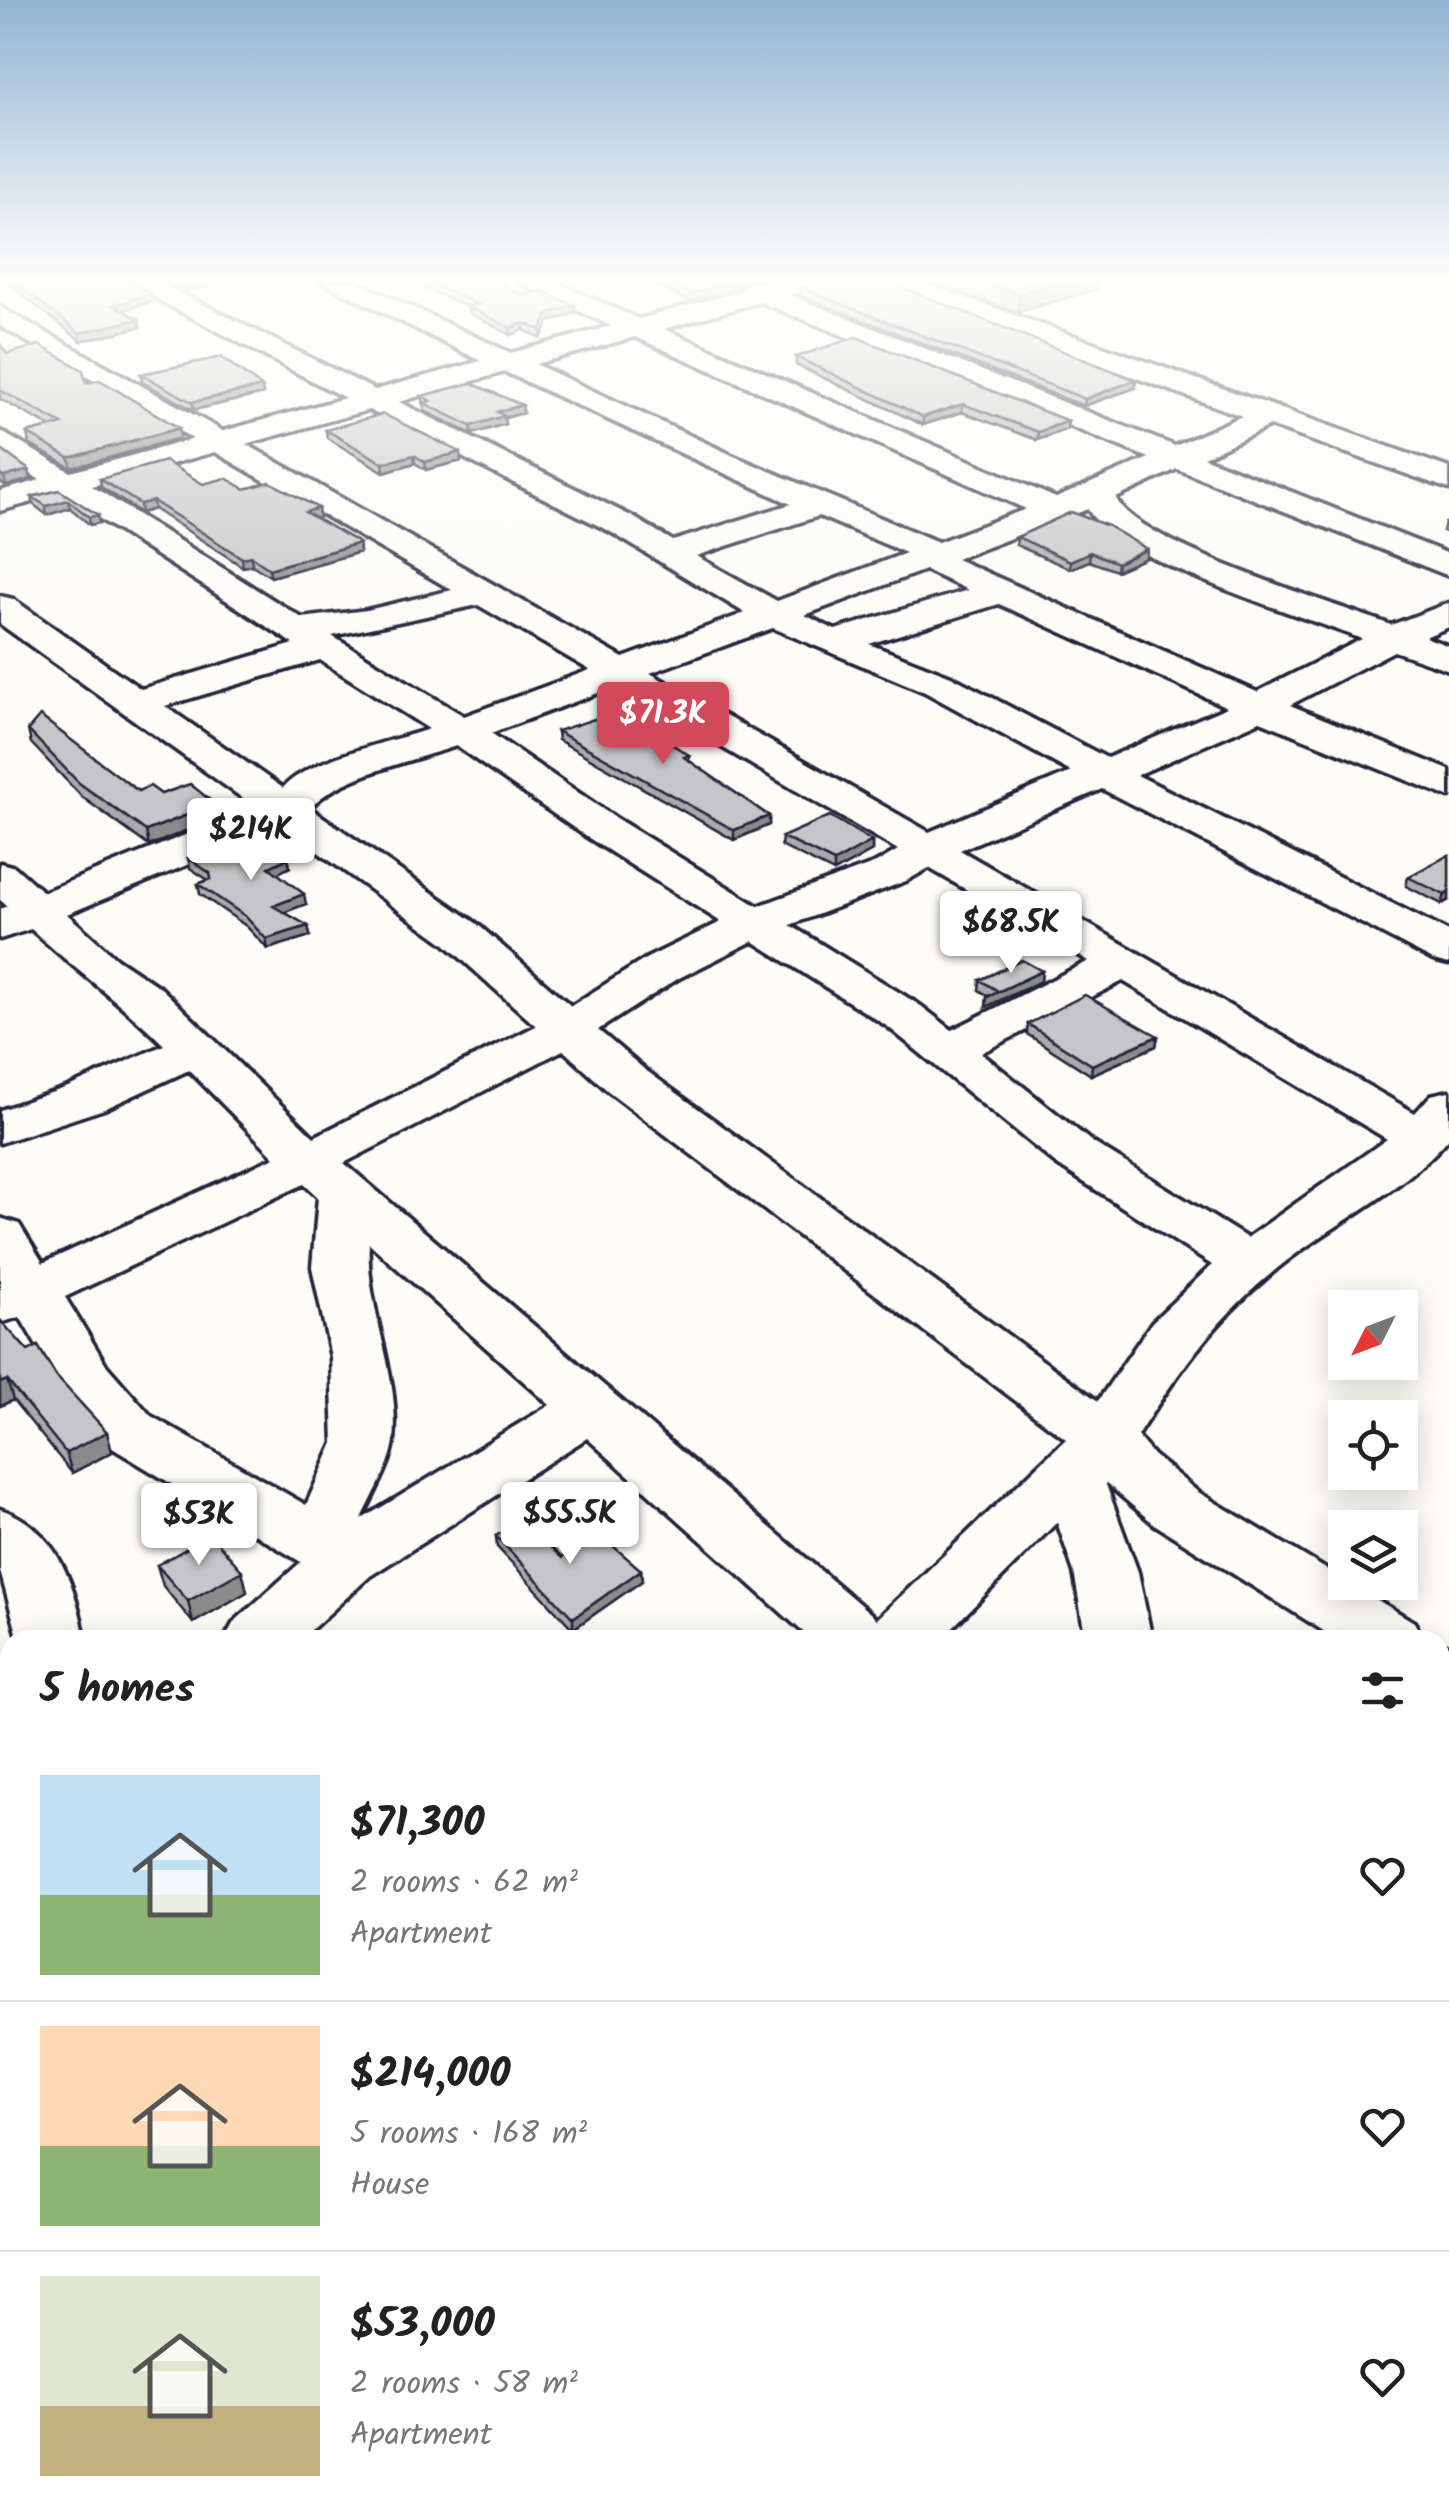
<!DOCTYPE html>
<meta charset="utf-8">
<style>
:root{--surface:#fff;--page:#f6f6f6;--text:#222;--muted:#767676;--line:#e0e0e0;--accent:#d1495b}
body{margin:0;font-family:Kalam,sans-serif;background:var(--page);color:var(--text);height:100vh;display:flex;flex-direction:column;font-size:38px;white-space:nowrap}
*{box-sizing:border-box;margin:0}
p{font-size:32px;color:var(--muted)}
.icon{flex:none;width:55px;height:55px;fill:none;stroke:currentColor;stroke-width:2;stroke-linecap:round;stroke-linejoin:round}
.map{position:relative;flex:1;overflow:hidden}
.details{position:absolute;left:0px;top:1630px;width:1450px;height:890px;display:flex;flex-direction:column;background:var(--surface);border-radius:30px 30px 0 0;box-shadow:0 5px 25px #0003}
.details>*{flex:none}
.needle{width:65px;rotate:228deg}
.tools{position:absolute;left:1328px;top:1290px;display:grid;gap:20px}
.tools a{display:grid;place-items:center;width:90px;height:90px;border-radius:0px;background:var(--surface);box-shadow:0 5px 25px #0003;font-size:50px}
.price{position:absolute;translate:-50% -85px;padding:0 22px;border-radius:10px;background:#fff;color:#222;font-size:32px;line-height:65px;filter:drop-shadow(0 2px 5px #0008)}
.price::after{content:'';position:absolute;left:50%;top:60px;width:30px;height:22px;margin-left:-15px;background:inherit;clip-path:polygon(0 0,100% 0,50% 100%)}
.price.on{background:var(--accent);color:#fff}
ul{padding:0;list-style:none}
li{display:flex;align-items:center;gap:30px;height:250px;padding:0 40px}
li+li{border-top:2px solid var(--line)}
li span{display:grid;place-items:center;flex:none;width:280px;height:200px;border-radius:0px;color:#555}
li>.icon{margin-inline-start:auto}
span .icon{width:120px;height:120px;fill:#fffc;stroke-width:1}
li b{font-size:42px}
h2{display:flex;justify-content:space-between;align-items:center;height:120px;padding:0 40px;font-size:42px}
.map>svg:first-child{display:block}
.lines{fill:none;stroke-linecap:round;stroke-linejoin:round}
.minor-casing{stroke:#22223b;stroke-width:7}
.minor{fill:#fdfcf7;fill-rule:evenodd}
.wall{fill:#aaaaac;stroke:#22223b;stroke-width:2.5}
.shaded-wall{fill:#8b8b8c;stroke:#22223b;stroke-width:2.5}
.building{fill:#c6c6c8;stroke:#22223b;stroke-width:2.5}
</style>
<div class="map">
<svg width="1449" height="2520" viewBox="0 0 1449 2520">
<rect width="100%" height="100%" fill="#fdfcf7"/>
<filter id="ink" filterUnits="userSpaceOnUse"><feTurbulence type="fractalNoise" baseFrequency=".01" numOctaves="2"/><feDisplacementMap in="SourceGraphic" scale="20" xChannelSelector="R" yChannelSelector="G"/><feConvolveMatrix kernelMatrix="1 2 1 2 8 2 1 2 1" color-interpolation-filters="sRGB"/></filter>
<g filter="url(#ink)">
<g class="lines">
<defs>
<path id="minor" d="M124 282H158L375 390 481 361 322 282H357L511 353 611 326 519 282H555L639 319 741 291 744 284 752 282H818L814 288 789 295 1175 446 1242 416 886 288 882 282H921L1449 468V489L1270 426 1203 457 1449 554V576L1177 469 1116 498C1134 543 1339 605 1391 625L1449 603V627L1425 637 1449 646V670L1394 651 1290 705 1449 770V797L1260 721 1137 775 1449 932V964L1433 960 1102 789 960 850 1415 1113 1431 1095 1449 1091V1138C1399 1196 1324 1227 1267 1277 1211 1324 1176 1376 1137 1436L1153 1455 1198 1492 1414 1622 1424 1640H1338L1154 1524 1105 1482 1138 1572 1152 1640H1086L1074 1572 1057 1522 940 1640H812L587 1438 370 1576 300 1640H224L234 1622 301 1562 109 1446 65 1394 20 1317 0 1323V1218L19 1224 43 1263 275 1157 189 1070 104 1109 0 1143V1110L68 1087 164 1045C122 1003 74 969 31 929L0 939V909L7 906 0 900V863L15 867 43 892 255 807 0 624V596L13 599 141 689 294 644 61 494 0 511V491L40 480 0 454V431L71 472 193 439 0 326V307L223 431 345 398ZM760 302 1149 458 1056 498 664 329ZM635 337 1026 509 938 542 734 456 535 364ZM505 372 791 504 673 541 633 517 399 402ZM369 410 609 531 745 613 623 658 246 444ZM215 452 452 590 367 610 302 618 92 486ZM1088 509C1111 558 1305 617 1362 639L1257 692 956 559ZM819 516 906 553 777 601 696 556ZM925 570 968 590 835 630 805 615ZM999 604 1227 707 1107 758 951 676 869 644ZM478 605 590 670 464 716 332 636ZM773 628 925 692 1071 772 929 832 650 673ZM320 660 429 729C391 742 309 758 283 788L165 706ZM617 686 898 850 876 863 758 906 614 817 491 733ZM456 746 584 835 721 922 647 958 571 1006 476 923 310 808C337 776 416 760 456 746ZM282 826 444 943 536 1026 314 1137 162 989 117 959 67 914ZM929 868 1089 961 952 1030 921 1006 790 925 906 881ZM753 941 887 1026 1056 1164 1212 1265 1152 1322 1098 1401 644 1069 598 1030 679 978ZM1123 981 1387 1139 1247 1238 1092 1142 981 1053ZM563 1050 608 1091 1066 1439 877 1619 344 1163ZM304 1184 318 1197 312 1267 331 1357 334 1443 306 1505 151 1416 107 1366 65 1297ZM369 1243 550 1405 362 1519C372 1496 391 1466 394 1441 401 1373 365 1309 369 1243Z
M0 1509C56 1527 76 1586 85 1640H19L0 1571Z
M1440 1643 1449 1646V1702L1440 1699Z
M0 2392 10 2396V2490L0 2486Z
M40 2510H137L133 2520H36Z
M1267 2510H1360L1364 2520H1271Z"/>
</defs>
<use href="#minor" class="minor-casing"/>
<use href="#minor" class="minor"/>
</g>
<path class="wall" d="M6 282H129L153 301 122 310 140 327 81 341Z
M166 282H213V284L186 292Z
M410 282H506V287L522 295 574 305 575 313 549 322 541 338 524 330 511 335 469 313 468 307Z
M646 282H746L738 288 690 301Z
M926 282H1096V289L1018 312Z
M853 287 1135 388 1084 406 801 296V288Z
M0 344 7 354 86 383 179 428 180 438 72 468 29 444 27 433 51 427 0 399Z
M796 357 1067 429 1037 440 962 412 923 425 796 365Z
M141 374 263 394 194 410 142 382Z
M422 396 522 405 523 413 504 418 505 424 472 434 425 411Z
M326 430 461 461 426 470 415 463 384 472 327 438Z
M0 449 29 470 31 479 6 486 0 482Z
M100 479 203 484 245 489 319 517 315 518 359 543 360 552 271 577 252 565 243 567 154 509 141 513 101 487Z
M59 490 99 523 90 525 70 508 47 515 34 505 32 497Z
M1449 522V533L1443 531 1445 523Z
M1017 537 1147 549 1146 558 1116 571 1089 561 1070 569 1016 545Z
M28 730 138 791 215 804 217 818 149 846 82 797 31 743Z
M557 731 689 755V761L769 816V825L734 840 558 740Z
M782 837 872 841V851L834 872 781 846Z
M267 846 288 858 290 867 277 873 306 904 284 912 308 926 310 936 268 949 246 926 200 894 198 884 208 880 190 868 188 858Z
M1449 855V900L1442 904 1406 886 1408 877Z
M1042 971 1041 981 986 1007 987 997 989 996 979 990 980 980Z
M1028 1024 1158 1036 1156 1046 1091 1075 1027 1034Z
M0 1320 28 1351 56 1376 112 1452 72 1473 13 1400 0 1406Z
M496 1536 562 1558 641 1570 642 1581 573 1629 497 1547Z
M157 1565 242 1571 247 1592 193 1623 163 1586Z"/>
<path class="shaded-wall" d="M193 282H213V284L186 292 185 285Z
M732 282H746L738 288 690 301V294Z
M1060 282H1096V289L1018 312 1020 294Z
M152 294 153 301 114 313 113 305Z
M574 305 575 313 549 322 541 338V330L548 314Z
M139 319 140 327 81 341 79 333Z
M524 323V330L511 335 510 328Z
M1136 380 1135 388 1084 406 1085 399Z
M262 387 263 394 194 410 192 402Z
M963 404 962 412 923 425V417Z
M522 405 523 413 504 418 505 424 472 434 471 426 497 412Z
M1068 421 1067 429 1037 440 1038 432Z
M179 428 180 438 72 468 69 458Z
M460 452 461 461 426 470 425 462Z
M414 455 415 463 384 472 383 463Z
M29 470 31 479 6 486 4 477Z
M68 500 70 508 47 515 46 506Z
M153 501 154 509 141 513 140 504Z
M318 508 319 517 306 520 305 512Z
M98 515 99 523 90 525 89 517Z
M359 543 360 552 271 577 269 569Z
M1147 549 1146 558 1116 571 1117 563Z
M1090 552 1089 561 1070 569V561Z
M251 556 252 565 243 567 242 558Z
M215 804 217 818 149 846 146 831Z
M769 816V825L734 840V830Z
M872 841V851L834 872V862Z
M288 858 290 867 270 877 269 867Z
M1449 892V900L1442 904 1445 895Z
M304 894 306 904 275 916 273 906Z
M308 926 310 936 268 949 266 939Z
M1042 971 1041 981 986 1007 987 997Z
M1158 1036 1156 1046 1091 1075 1092 1065Z
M7 1380 13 1400 0 1406V1383Z
M107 1432 112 1452 72 1473 66 1453Z
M641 1570 642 1581 573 1629V1618Z
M242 1571 247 1592 193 1623 188 1601Z
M10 1944V1957L0 1964V1950Z"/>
<path class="building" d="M14 282H129L152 294 113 305 139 319 79 333Z
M426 282H500L499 283 522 295 543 291 574 305 548 314 541 330 524 323 510 328 468 306 478 304Z
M663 282H732L690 294Z
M818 282H845L853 287 871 282H888L1136 380 1085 399 801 288Z
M983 282H1060L1020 294Z
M856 337 1068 421 1038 432 963 404 923 417 796 357Z
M0 344 7 354 39 345 83 370 86 383 100 380 179 428 69 458 27 433 62 424 0 390Z
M221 357 262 387 192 402 141 374Z
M471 383 522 405 497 412 504 416 471 426 424 403 431 401 422 396Z
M383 414 460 452 425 462 414 455 383 463 326 430Z
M0 449 29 470 4 477 0 475Z
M165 461 203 484 226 478 245 489 270 482 318 508 305 512 359 543 269 569 251 556 242 558 153 501 140 504 100 479Z
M59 490 98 515 89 517 68 500 46 506 32 497Z
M1071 512 1108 526 1147 549 1117 563 1090 552 1070 561 1017 537Z
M619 711 689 755 684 757 769 816 734 830 557 731Z
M40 716 138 791 150 786 161 794 190 784 215 804 146 831 79 783 28 730Z
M830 816 872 841 834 862 782 837Z
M253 832 266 840 260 842 288 858 269 867 304 894 273 906 308 926 266 939 245 916 198 884 211 879 210 873 188 858Z
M1449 855V892L1445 895 1408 877Z
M1022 960 1042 971 987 997 998 991 980 980Z
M1085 995 1158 1036 1092 1065 1028 1024Z
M0 1320 28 1351 38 1346 56 1376 107 1432 66 1453 7 1380 0 1383Z
M522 1520 562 1558 598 1533 641 1570 573 1618 496 1536Z
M211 1535 242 1571 188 1601 157 1565Z
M10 1908V1944L0 1950V1915Z"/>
</g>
<linearGradient id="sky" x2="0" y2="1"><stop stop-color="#92b3d4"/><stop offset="0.44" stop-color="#fefefb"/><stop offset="1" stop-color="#fefefb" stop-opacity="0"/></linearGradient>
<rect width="1449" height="635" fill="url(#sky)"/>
</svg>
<div class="tools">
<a><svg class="needle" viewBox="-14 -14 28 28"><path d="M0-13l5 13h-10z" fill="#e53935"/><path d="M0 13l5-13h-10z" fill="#767676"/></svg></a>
<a><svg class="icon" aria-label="locate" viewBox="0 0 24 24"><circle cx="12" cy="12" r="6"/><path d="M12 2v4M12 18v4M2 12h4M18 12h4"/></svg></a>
<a><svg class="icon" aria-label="layers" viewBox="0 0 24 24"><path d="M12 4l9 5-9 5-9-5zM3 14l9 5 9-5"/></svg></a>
</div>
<b class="price on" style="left:663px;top:767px">$71.3K</b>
<b class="price" style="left:251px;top:883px">$214K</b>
<b class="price" style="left:1011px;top:976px">$68.5K</b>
<b class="price" style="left:570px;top:1567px">$55.5K</b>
<b class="price" style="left:199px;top:1568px">$53K</b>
<section class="details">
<h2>5 homes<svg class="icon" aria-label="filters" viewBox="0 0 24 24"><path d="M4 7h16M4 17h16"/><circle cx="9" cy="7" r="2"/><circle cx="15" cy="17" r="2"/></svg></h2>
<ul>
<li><span style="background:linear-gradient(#bfe0f5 60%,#8fb573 0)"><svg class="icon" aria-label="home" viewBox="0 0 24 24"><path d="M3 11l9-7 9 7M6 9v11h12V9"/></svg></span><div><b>$71,300</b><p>2 rooms · 62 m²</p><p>Apartment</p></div><svg class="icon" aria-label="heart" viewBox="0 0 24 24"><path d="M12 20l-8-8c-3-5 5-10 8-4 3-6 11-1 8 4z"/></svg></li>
<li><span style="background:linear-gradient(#ffd9b3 60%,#8fb573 0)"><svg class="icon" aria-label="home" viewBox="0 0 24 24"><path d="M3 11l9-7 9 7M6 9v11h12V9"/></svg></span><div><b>$214,000</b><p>5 rooms · 168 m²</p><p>House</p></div><svg class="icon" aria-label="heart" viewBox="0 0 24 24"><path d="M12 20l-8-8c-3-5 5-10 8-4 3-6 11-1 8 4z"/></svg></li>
<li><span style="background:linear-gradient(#dfe7d0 65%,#c2b280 0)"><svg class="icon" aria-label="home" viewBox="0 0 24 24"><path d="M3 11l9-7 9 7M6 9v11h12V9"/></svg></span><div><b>$53,000</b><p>2 rooms · 58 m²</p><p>Apartment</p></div><svg class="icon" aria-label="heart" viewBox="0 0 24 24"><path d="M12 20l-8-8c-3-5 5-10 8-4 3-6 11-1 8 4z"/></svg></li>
</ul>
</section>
</div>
